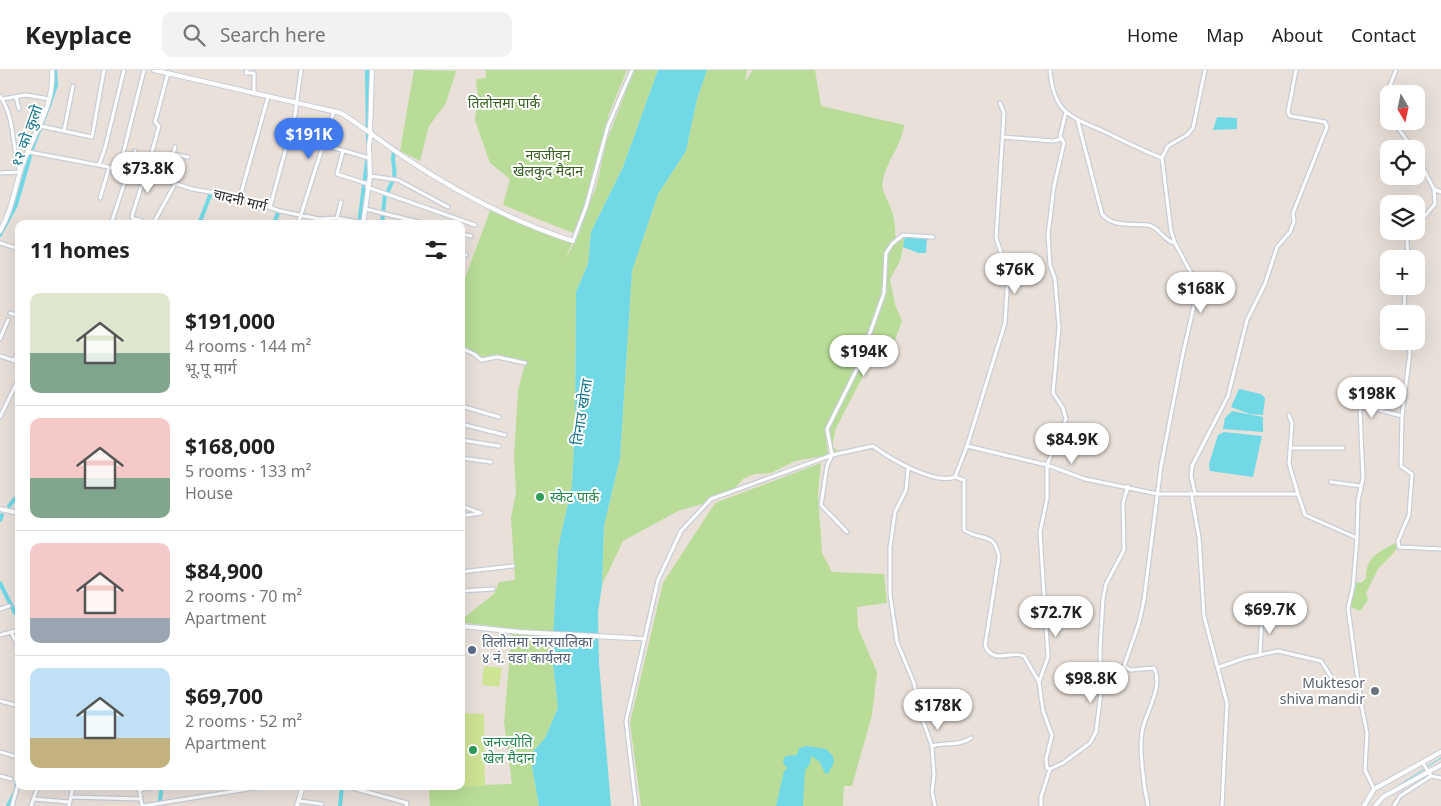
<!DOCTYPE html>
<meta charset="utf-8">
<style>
:root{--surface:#fff;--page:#f2f2f2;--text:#222;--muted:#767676;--line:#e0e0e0;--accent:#417aee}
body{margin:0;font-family:"Noto Sans","Noto Sans Devanagari",sans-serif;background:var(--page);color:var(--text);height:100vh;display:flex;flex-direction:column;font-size:19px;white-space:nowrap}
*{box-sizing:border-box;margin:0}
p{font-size:16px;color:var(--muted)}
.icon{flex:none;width:28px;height:28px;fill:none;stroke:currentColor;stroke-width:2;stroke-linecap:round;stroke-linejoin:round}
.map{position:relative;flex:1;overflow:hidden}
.details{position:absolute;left:15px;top:150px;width:450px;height:570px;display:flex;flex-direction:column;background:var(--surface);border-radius:10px;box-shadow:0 5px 20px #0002}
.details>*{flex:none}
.needle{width:32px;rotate:171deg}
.fabs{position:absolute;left:1380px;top:15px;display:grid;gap:10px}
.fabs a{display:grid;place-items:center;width:45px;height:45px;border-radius:10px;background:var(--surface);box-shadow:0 5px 20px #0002;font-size:25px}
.price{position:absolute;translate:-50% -42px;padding:0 11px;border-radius:18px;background:#fff;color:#222;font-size:16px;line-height:32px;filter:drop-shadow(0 1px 2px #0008)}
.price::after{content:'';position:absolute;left:50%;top:30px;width:15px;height:11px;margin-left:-8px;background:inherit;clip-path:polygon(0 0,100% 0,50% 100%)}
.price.on{background:var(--accent);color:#fff}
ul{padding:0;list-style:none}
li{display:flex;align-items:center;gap:15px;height:125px;padding:0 15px}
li+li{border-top:1px solid var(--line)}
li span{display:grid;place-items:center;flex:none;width:140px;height:100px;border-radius:10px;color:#555}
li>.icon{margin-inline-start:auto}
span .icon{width:60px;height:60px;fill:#fffc;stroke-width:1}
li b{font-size:21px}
h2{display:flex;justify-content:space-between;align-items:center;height:60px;padding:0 15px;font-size:21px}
header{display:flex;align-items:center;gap:30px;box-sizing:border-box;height:70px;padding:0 25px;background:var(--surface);border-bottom:1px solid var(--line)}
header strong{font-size:24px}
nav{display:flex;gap:28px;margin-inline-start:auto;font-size:18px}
.search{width:350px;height:45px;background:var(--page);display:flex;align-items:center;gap:12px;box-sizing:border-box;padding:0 18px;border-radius:10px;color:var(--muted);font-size:19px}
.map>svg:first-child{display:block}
.green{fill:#b9dd98}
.pitch{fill:#cde494}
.water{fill:#71d8e6}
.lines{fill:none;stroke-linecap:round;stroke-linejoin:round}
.stream{stroke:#71d8e6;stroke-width:1}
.canal{stroke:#71d8e6;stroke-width:4}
.minor-casing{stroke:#c7cdd8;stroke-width:5.5}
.tertiary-casing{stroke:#c7cdd8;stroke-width:6}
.secondary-casing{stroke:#c7cdd8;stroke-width:6}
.minor{stroke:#fff;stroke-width:3}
.tertiary{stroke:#fff;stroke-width:4}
.secondary{stroke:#fff;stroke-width:4}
.leisure-dot{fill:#2e9e5b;stroke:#fff;stroke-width:2}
.service-dot{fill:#5c6f8a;stroke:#fff;stroke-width:2}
.worship-dot{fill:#6b7280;stroke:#fff;stroke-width:2}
.labels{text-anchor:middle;stroke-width:4;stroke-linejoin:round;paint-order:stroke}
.park-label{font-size:14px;fill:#345e1d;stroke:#fff}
.street-label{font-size:14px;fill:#272727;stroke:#fff}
.leisure-label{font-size:14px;fill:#27864d;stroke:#fff;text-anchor:start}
.service-label{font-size:14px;fill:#4e5e75;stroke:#fff;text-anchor:start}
.worship-label{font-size:14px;fill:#5b616d;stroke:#fff;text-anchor:end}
.water-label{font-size:15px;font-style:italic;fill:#15758d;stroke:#fff}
</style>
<header>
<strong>Keyplace</strong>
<div class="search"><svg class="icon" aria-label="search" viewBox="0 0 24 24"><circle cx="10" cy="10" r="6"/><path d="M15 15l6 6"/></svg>Search here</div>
<nav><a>Home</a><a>Map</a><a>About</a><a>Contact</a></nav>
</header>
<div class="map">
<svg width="1441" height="736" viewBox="0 0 1441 736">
<rect width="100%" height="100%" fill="#e9e0d9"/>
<path class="green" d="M414 0 456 1 446 33 429 56 420 91 400 81Z
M486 0H627L609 44 584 137 573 163 503 135 510 109 490 93 475 50 478 26 476 12 477 9 486 8Z
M634 0H658L623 97 591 162 588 194 576 222 575 354 572 416 558 478 552 585 558 638 545 668 530 685 539 736H430L429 717 512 714 504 652 512 559 461 552V550L494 524 499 512 515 510 511 448 516 422 514 386 518 321 525 293 497 287 482 288 461 276V219L491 138 573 171 564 192 580 161 584 145 596 118 606 73Z
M707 0H747L745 12 753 0H815L821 36 904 55C902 75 887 90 883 110 880 121 888 129 891 139 895 149 895 160 896 170L887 181 883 223 859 287 836 342 825 358 828 385 795 391 771 403 754 404 743 409 735 418 702 434 678 441 623 471 602 515 604 456 620 388 632 201 658 124 686 81 697 29Z
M905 167 900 191 890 209 895 235 902 251 894 273 876 281 836 358 832 377 840 381 832 382 830 359 859 299 885 226 886 187 893 174Z
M821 393 818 424 822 483 832 502 884 504 887 533 857 537 858 558 877 602 872 645 852 716H844L843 736H641L630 653 663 513 715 433Z
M1395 473 1397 479 1378 499 1366 523 1368 530 1360 541 1351 537 1354 512 1361 513 1366 508C1366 487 1377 483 1395 473Z"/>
<path class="pitch" d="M484 596 502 598 499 617 482 615Z
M461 643 484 644 485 716 429 717 461 716Z"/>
<path class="water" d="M658 0H707L697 29 686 81 658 124 632 201 620 388 604 456 602 515 598 542 599 593 611 736H539L530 685 545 668 558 638 552 585 558 478 572 416 575 354 576 222 588 194 591 162 623 97Z
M1217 47 1237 48V59L1213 60Z
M908 166 927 168 926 183H918L903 177 905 167Z
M1239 319 1261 324 1265 328 1263 345 1250 344 1231 337Z
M1232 341 1263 347V362L1223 359 1225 348Z
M1224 362 1262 366 1253 407 1210 401 1209 394 1218 365Z
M807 676 826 679 833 686 834 692 828 704 825 703 819 691 811 686 810 694 805 700 803 736H776L784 701 788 698 784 695 783 690 786 686 797 685 799 678Z"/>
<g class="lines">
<path class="stream" d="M1428 696 1441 688
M1384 725 1424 699
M1373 736 1380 727"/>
<path class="canal" d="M367 0 368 75
M394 107C396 98 391 90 394 82
M388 121 392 112
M199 154 211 123
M274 154 279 140
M359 154 368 84
M382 154 385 124
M0 165 16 135 33 76 49 36 56 15 55 0
M9 436 19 424
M0 450 2 445
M0 513 15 543 19 545
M8 736 16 720 19 690
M159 736 162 716
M340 736 342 716"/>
<defs>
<path id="minor" d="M247 0 246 3H254V24
M1050 0C1053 41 1068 46 1101 60 1122 70 1141 80 1162 88L1171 161 1175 173 1191 203 1196 227 1183 283 1161 396 1144 530 1139 553 1124 596 1130 600 1154 598C1164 617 1145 643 1142 662 1139 681 1144 717 1148 736
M0 26C16 49 11 76 20 102L0 103
M16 27 19 39
M2 29 26 25 49 29
M1389 29 1388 21 1396 0
M1393 51 1413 79
M1078 52 1102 144C1113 158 1133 153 1148 155 1160 157 1163 171 1175 173
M40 56 92 67 104 0
M64 61 73 16
M1003 67 1053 71 1062 69
M324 75 369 88
M343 81 337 104 368 114
M29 82 146 104 192 119 240 127 280 141 319 149 337 148 363 153
M173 84 188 87
M1416 85 1434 119 1435 134 1416 157
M1162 88 1168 76 1187 65 1193 58 1205 0
M99 95 105 78 124 0
M119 100 144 0
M146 104 159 56 155 52 168 3
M370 106 398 110 448 137
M166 110 175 77
M367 117 475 155
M1434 119 1441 122
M240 127 268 27
M100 128 109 98
M270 137 295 45 301 0
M366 139 426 154
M337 148 341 132
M140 150 133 149 132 146 145 104
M111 154 135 81
M153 154 175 114
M298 154 334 41
M461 164 471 166
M573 171 586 137 608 56 632 0
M0 173 19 179
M461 184 466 185
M1408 189 1407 170 1413 161
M10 243 19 246
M1404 244 1405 216
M0 269 8 250
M461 278 474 284 481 290 497 287 525 293
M0 286 19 292
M14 291 19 279
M461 336 499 347
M1289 345 1292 354 1289 394 1298 424
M1402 346 1401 396 1412 404 1409 445 1398 471 1399 477 1441 479
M0 347 19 308
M461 354 505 365
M461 370 499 376
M967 376 1005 253 1008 203 996 168 1004 43 1000 33
M1290 378H1343
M461 388 491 392
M908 398 906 420 895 442 890 478V524L897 572 914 613 918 637 932 676 934 705 932 722 935 736
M955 407 964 410V460C983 472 994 461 999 487L985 576C994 595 1011 580 1024 586L1039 612
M1331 412 1361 416
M1191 423 1199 467 1204 546 1227 633 1222 736
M1195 423 1191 406 1192 396 1228 326 1247 250 1265 214 1277 177 1290 162 1294 152 1293 143 1327 57 1325 52 1290 46 1288 42 1296 0
M461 436 481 443
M461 446 481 443
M847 462 821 435 827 396 832 385 827 359 858 297 884 223 886 183 892 174 903 165 933 167
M1357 468 1358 431 1363 408 1360 339 1364 336 1402 346 1410 282 1406 271
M461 502 513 496
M461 521 493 519
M0 539 9 536
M11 562 19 578
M0 565 19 560
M632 568 645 569
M1260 584 1262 545
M1219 597 1245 588 1278 581 1321 591 1337 616 1359 615
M0 631 19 636
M932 676C946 672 960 676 971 668
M0 682 14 686
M1423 693 1431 706 1441 708
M1050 699 1063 693 1090 673 1096 662 1101 622 1100 580 1103 529 1106 514 1124 480 1123 433 1128 416
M0 706 11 709
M55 716 73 718
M139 716 142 736
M345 716 407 733 406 736
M139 720 160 716
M71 727 141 729
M33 729 69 732
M299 731 322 734
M12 736 19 711
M31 736 38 716
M69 736 73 716 89 717
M143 736 267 716
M636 736 626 651 658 510 681 461 711 429 832 385 873 376C890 389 935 415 955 407L967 376 1047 395 1085 409 1158 424H1298L1305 445 1357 468 1353 517 1348 538 1361 633 1367 663 1365 700 1374 719
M1041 736V727L1050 699 1047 698 1046 689 1052 665 1043 641 1039 612 1048 587 1040 462 1047 429V395L1066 349 1063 338 1053 323 1059 257 1055 209 1050 195 1048 165 1054 116 1064 73 1060 66 1066 42
M1394 736 1400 726 1431 706"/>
<path id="tertiary" d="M154 0 341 43C363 57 382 72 404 87 456 122 514 152 573 171
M370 61 372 0
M363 154 370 106 369 75 371 63
M0 161C11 142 14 123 20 102 30 68 55 38 52 0
M0 439 19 443
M461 556 520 562 632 568
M297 736 303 716"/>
<path id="secondary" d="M1364 736 1374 719 1441 682
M1375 736 1383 727 1441 695"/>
</defs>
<use href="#minor" class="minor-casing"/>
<use href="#tertiary" class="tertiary-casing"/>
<use href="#secondary" class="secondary-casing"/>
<use href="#minor" class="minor"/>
<use href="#tertiary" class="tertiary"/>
<use href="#secondary" class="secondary"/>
</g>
<g class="leisure-dot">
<circle cx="540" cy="427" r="5"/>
<circle cx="473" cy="680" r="5"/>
</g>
<circle class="service-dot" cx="472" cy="580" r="5"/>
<circle class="worship-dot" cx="1375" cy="621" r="5"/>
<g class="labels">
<g class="park-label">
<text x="504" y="38">तिलोत्तमा पार्क</text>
<text x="548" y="90">नवजीवन<tspan x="548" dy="16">खेलकुद मैदान</tspan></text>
</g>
<g class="street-label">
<text transform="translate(240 130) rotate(14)" y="5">चादनी मार्ग</text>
</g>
<g class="leisure-label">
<text x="550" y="432">स्केट पार्क</text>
<text x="483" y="677">जनज्योति<tspan x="483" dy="16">खेल मैदान</tspan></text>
</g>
<g class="service-label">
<text x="482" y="577">तिलोत्तमा नगरपालिका<tspan x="482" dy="16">४ नं. वडा कार्यलय</tspan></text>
</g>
<g class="worship-label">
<text x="1365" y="618">Muktesor<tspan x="1365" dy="16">shiva mandir</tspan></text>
</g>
<g class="water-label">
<text transform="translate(27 66) rotate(-70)" y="5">१२ को कुलो</text>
<text transform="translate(582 342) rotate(-81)" y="5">तिनाउ खोला</text>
</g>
</g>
</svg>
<div class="fabs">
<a><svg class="needle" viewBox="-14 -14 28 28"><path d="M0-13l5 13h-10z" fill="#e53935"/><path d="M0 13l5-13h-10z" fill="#767676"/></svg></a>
<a><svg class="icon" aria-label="locate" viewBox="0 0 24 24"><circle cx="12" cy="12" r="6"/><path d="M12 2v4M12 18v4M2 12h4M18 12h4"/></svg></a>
<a><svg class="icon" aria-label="layers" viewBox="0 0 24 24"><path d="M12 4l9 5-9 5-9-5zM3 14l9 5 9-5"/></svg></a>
<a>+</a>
<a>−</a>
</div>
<b class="price on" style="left:309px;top:90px">$191K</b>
<b class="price" style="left:148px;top:124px">$73.8K</b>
<b class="price" style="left:1015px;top:225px">$76K</b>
<b class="price" style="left:1201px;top:244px">$168K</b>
<b class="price" style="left:864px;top:307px">$194K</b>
<b class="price" style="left:1372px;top:349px">$198K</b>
<b class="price" style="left:1072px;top:395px">$84.9K</b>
<b class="price" style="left:1270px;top:565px">$69.7K</b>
<b class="price" style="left:1056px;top:568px">$72.7K</b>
<b class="price" style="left:1091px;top:634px">$98.8K</b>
<b class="price" style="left:938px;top:661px">$178K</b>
<section class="details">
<h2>11 homes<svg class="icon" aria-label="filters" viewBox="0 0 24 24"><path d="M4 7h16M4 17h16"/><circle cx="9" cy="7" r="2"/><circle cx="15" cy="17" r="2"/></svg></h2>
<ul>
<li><span style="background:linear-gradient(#dfe7d0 60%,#7fa58c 0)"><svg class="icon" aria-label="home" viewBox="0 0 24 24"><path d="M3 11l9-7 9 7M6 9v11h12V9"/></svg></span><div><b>$191,000</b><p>4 rooms · 144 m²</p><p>भू.पू मार्ग</p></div></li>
<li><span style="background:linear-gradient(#f6c9c9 60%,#7fa58c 0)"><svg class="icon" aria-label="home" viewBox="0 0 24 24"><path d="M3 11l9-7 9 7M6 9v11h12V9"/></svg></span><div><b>$168,000</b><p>5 rooms · 133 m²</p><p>House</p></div></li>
<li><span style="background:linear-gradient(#f6c9c9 75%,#9aa5b1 0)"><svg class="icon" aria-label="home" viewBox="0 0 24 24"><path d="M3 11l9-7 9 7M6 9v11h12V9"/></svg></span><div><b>$84,900</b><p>2 rooms · 70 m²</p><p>Apartment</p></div></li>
<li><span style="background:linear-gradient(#bfe0f5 70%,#c2b280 0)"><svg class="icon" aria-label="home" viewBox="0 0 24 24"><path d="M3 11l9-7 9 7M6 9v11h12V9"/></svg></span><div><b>$69,700</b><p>2 rooms · 52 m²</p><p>Apartment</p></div></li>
</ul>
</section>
</div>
